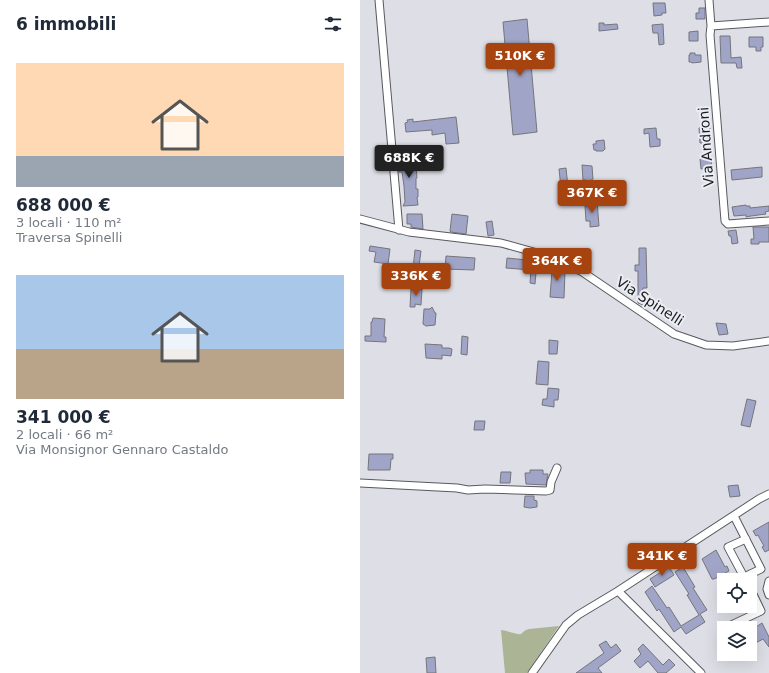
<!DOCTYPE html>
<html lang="it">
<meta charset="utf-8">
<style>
:root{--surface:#fff;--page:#f6f6f7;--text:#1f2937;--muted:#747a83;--accent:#a7430e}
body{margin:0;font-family:"DejaVu Sans",sans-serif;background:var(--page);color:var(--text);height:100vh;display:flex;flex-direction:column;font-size:15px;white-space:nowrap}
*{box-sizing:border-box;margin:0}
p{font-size:13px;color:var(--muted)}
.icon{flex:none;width:22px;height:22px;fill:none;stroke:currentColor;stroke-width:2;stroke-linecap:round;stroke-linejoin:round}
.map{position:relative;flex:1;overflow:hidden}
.drawer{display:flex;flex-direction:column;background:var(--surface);width:360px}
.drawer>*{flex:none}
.buttons{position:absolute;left:357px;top:573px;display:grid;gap:8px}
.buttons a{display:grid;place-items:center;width:40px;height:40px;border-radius:0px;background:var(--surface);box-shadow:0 4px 16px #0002;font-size:20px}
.price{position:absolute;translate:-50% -34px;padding:0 9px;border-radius:4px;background:var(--accent);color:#fff;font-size:13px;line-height:26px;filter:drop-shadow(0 1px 2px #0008)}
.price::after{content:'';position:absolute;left:50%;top:24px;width:12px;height:9px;margin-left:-6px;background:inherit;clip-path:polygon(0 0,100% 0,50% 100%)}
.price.active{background:#222;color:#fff}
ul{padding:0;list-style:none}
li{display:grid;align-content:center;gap:8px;height:212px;padding:0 16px}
li span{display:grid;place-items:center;height:124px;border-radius:0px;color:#555}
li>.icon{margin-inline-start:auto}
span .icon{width:72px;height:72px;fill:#fffc;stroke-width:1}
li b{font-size:17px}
h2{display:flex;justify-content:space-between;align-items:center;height:48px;padding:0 16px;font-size:17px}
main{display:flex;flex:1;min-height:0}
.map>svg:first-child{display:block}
.green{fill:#abb494}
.building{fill:#a0a5c7;stroke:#74757c}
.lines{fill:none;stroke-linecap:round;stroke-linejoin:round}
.minor-casing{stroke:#58595f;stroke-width:9}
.minor{stroke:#fff;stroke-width:7}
.labels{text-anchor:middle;stroke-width:4;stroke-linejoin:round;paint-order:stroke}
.street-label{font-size:14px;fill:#1b1b1e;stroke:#ebedf4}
</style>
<main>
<section class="drawer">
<h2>6 immobili<svg class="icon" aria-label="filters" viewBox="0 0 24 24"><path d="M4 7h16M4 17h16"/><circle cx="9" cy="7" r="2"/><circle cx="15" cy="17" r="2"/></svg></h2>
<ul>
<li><span style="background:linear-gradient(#ffd9b3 75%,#9aa5b1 0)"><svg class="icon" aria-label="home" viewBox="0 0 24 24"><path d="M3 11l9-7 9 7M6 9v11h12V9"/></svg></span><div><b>688 000 €</b><p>3 locali · 110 m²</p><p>Traversa Spinelli</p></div></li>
<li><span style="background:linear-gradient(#a9c7e8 60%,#b9a48a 0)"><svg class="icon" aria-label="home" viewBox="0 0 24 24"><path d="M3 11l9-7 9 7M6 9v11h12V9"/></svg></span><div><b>341 000 €</b><p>2 locali · 66 m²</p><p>Via Monsignor Gennaro Castaldo</p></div></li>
</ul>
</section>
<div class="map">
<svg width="409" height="673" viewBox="0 0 409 673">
<rect width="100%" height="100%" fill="#dedfe6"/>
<path class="green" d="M199 626 167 673H145L141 630C145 630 158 635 161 634 164 632 164 630 169 629Z"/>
<path class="building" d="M293 3H305L306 13H302V15L294 16Z
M339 8H345V19H336V13H339Z
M167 19 177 132 153 135 143 22Z
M239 23H244V25L257 24 258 29 239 31Z
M303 24 304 44 299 45 298 33H293L292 25Z
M338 31V41H329V32Z
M360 36H370L371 58 381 57 382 68H377L376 63H361Z
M389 37H403V47H401V51H396V47H389Z
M330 53H335V55H341V62L332 63 331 62H329V55H330Z
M96 117 99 143 86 144 85 133 72 135V130L46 132 45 123 48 122 47 120 53 119V122Z
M296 128 297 139H300V146L290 147 289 133 284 134V129Z
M339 128H350L351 143H340Z
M244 140 245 149 243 151H236V150H234L233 144H236V141Z
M57 155 58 164 56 165 57 178H56V189H58V197H57L58 205 43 206 45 202 44 186 42 172H39L38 157Z
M351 158 352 168 341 169 340 159Z
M222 165 232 166 233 179H232V181H226V180H223Z
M402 167V177L372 180 371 170Z
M206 168 208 187 201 188 199 169Z
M237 201 239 226 230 227V221H226L225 206H228V202Z
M386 205V206H390V208L409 206V211L405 212 406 214 391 216 386 217V215L374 216 372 207Z
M47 214H62L63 229 51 227V224H47Z
M92 214 108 216 106 234 91 232 90 231Z
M132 221 134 235 128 236 126 222Z
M393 227H409V242H399V244H391V239H394Z
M376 230 378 243 372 244 371 236H369L368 231Z
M10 246 30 249 28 264 14 262 16 252 9 251Z
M279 248H286L287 288H283V305L278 303V271H275V265H279Z
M55 250 61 251 59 266 64 267 62 289 58 288V279L52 278Z
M86 256 115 258 114 270 85 269Z
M147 258 177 261 175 284 170 283 171 270 146 268Z
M187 266 198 267 202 268V271H205L204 298 190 297 192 271H187Z
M51 289H62L61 305 55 304V307H50Z
M72 307 75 313H76L75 325 66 326 63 324 64 309H70Z
M13 318 25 319 24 337H26V342L5 341V336H11V322H12Z
M356 323 366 324 368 334 359 335Z
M102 336 108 337 107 355 101 354Z
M189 340 198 341 197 354H189Z
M65 344 82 345V348H89L92 349 91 356 82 355V359L66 358Z
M178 361 189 362 188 385 176 384Z
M188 388 199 389 198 400H194V407L182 405 183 399H187Z
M387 399 396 401 390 427 381 425Z
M115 421H125L124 430H114Z
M9 454H33V459H31L30 470H8Z
M170 470H183V474H188L186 485 166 484 165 473H170Z
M141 472H151L150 483H140Z
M378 485 380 496 370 497 368 486Z
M165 496H174V500L177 501V507L170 508 164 507Z
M409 522V550L405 552 402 547 404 546 400 539 398 535 396 536 393 531Z
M356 550 365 567 367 566 369 571 354 579H352L342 559Z
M309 567 314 575 295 587 290 579Z
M323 567 335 587 333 588 347 610 340 614 345 622 326 634 321 627 314 632 299 609 297 611 285 592 292 586 307 608 309 607 321 626 339 615 327 595 329 594 315 572Z
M402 623 409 637V647L403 639 390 646V631Z
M246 641 251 648 256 644 261 651 238 668 242 673H216L244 653 239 645Z
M283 644 303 665 309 659 315 665 306 673H298L288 661 280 668 274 661 281 654 278 649Z
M75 657 76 673H67L66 658Z"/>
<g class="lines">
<defs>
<path id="minor" d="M19 0 39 230
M349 0 351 26 350 35 365 221 368 224 409 221
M351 26 409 22
M0 219 49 232 141 243 181 254 221 271 314 334 346 345 373 346 409 341
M0 483 97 488 108 490 125 489 186 491 190 490 191 482 197 468
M374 516 401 569 384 577 386 580
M384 577 368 547 386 539
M409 581 407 589 409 595
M258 591 341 673
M365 628 401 611 390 588
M172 673 206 625 218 615 258 591 399 499 409 494"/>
</defs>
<use href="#minor" class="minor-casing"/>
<use href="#minor" class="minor"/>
</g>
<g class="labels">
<g class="street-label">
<text transform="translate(346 147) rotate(-94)" y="5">Via Androni</text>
<text transform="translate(290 301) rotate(33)" y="5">Via Spinelli</text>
</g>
</g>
</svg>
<div class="buttons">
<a><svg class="icon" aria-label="locate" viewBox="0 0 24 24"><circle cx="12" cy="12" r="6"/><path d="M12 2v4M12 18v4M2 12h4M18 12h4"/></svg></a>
<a><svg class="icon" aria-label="layers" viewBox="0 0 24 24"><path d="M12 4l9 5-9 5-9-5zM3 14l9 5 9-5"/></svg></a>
</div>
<b class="price" style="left:160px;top:77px">510K €</b>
<b class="price active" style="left:49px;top:179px">688K €</b>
<b class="price" style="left:232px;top:214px">367K €</b>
<b class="price" style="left:197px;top:282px">364K €</b>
<b class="price" style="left:56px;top:297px">336K €</b>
<b class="price" style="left:302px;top:577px">341K €</b>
</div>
</main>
